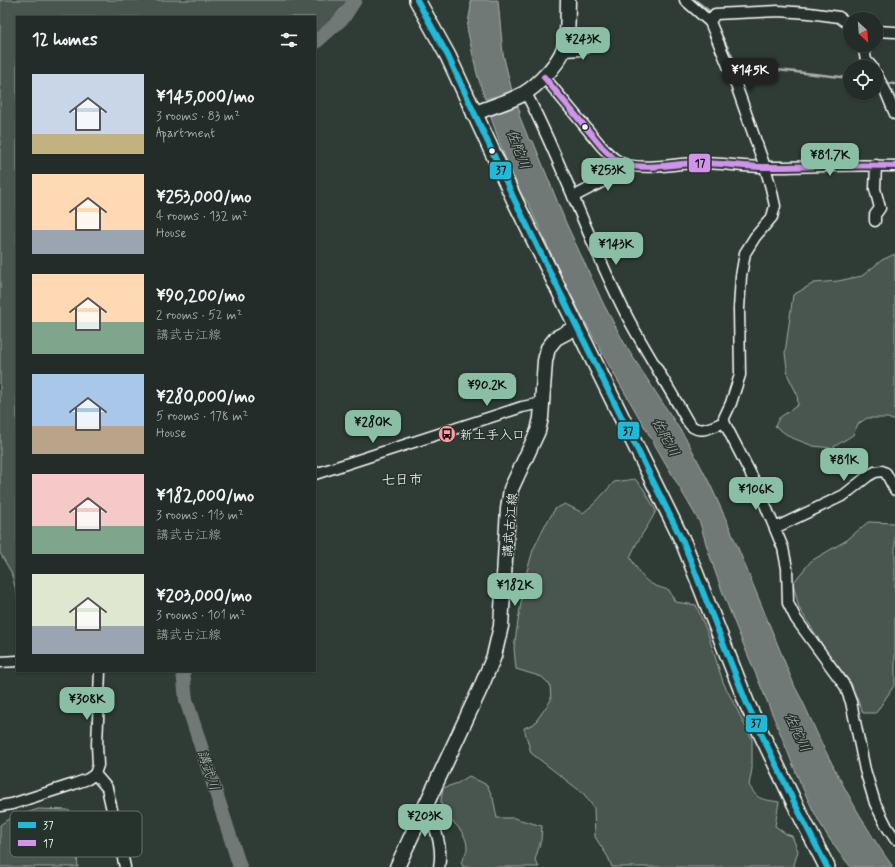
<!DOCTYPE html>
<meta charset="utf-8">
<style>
:root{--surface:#232c28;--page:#2b3430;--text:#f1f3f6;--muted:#a3a7a8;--line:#404845;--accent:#8abfa5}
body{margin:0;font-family:Mynerve,"Klee One",sans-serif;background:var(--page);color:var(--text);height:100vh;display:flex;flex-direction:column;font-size:15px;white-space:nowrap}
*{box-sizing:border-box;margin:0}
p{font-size:13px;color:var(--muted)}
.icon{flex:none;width:22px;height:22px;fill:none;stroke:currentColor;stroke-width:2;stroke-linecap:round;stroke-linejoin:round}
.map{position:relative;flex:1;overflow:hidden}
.details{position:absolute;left:16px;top:16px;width:300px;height:656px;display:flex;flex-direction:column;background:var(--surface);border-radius:0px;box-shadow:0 1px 3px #0004,0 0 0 1px var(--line)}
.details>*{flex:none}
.needle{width:26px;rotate:154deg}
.controls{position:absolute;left:843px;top:12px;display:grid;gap:8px}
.controls a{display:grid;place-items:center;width:40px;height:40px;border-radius:50%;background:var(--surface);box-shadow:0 1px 3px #0004,0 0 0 1px var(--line);font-size:20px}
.price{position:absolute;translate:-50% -34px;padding:0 9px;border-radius:8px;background:var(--accent);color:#111;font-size:13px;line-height:26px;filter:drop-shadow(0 1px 2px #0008)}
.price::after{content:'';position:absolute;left:50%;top:24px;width:12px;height:9px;margin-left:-6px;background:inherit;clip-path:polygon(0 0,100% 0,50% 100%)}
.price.on{background:#222;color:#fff}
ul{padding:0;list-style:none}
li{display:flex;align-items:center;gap:12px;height:100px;padding:0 16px}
li span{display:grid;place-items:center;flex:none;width:112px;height:80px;border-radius:0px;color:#555}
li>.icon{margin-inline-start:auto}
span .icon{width:48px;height:48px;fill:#fffc;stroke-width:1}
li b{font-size:17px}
h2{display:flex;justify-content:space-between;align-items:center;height:48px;padding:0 16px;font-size:17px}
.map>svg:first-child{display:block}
.green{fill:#4a544f;stroke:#a4aaa7}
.water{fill:#707975;stroke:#a9afac}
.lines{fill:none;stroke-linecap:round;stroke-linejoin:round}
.stream{stroke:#a9afac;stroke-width:2.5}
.river{stroke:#707975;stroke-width:14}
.minor-casing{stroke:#fff;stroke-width:13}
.secondary-casing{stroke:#fff;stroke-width:17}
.primary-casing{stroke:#fff;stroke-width:18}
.minor{stroke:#26332d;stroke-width:10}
.secondary{stroke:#26332d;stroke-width:14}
.primary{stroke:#26332d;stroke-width:15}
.bus-1-casing{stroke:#26332d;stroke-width:9}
.bus-2-casing{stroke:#26332d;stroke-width:9}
.bus-1{stroke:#20b9da;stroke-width:6}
.bus-2{stroke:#d193ec;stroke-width:6}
.bus-dot{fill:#fff;stroke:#26332d;stroke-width:1.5}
.labels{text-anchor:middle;stroke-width:3;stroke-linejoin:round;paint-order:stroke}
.poi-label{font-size:13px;fill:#fff;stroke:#26332d;text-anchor:start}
.street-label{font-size:13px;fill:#fff;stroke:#26332d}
.water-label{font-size:14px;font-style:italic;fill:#b8bcba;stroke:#26332d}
.neighbourhood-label{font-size:14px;fill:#fff;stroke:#26332d}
.key{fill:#26332d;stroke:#67706c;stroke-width:1}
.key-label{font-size:11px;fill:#fff}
.line-badge{stroke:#26332d;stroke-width:1.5}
.pale-badge-label{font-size:11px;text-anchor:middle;font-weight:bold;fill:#111}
</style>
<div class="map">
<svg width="895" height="867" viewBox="0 0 895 867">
<rect width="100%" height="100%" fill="#2f3b35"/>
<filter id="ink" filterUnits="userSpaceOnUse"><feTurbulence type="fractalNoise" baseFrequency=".025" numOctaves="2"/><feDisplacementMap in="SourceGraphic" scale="8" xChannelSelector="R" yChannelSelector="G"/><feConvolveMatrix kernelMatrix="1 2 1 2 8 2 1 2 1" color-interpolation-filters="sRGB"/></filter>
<g filter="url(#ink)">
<path class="green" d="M0 0H349L326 26 315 36V17H17V594L11 572 0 553Z
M895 254V421L888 418H867L858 424 853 435 832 448 813 446 790 437 775 426 779 418 798 405 797 394 788 376 785 353 793 295 814 283 838 281 862 276 882 260Z
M635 479 643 488 656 511C648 527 637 540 630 557 642 577 644 584 669 590L675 602 696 605 708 634 723 682 752 739V769L749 785C758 801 762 799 779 802L775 826 786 834 792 836 798 851 794 865 795 867H612L608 857 595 837 594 808 584 794 531 753 524 728 534 724 551 700 550 685 542 677 516 669 514 648 518 621 525 578 533 550 544 527 555 509 565 504 583 513 595 503 614 482Z
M868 522 895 523V684L876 713H863L851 683 825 649 799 608 793 583 811 561 847 540Z
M469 776 487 785 493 798 497 818H514L542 826 541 840 535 860 539 867H463L461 862C463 858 467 852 467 848 467 833 453 821 442 813L441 800 443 788 458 783Z
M38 809 68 810 79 819 83 832C79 843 76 855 78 867H0V825L7 820Z"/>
<path class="water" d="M470 0H498L503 54 512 91 493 97 485 99 477 74 467 28 471 6Z
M517 103 520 112 519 115 529 140 533 141 566 223 604 305 627 348 688 442 710 484 729 526 795 687C806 706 814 728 824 748 845 789 866 830 893 867H851C811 823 794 764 771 711 746 649 717 587 700 523L603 355 566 286 528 203C515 191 497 134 490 115L492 113Z"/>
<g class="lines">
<path class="stream" d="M695 0 709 11 711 15
M716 25 734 60 751 67 850 78
M884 83 895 84"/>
<path class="river" d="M315 43 344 17 355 0
M183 671 186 700 240 867"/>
<defs>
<path id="minor" d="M685 0 710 22
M850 25 839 17 809 13 779 11 715 14 710 22 736 85 765 167 771 188 775 206 772 217 755 237 745 253 741 276 739 309 740 375 731 403 724 418V422L759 490 783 548 787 568 788 603 796 619 845 686 851 702 865 770 875 803 887 827 895 839
M876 31 895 32
M863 45 866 60 872 67
M564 51 582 50 591 43
M876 74 885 90 895 114
M544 77 602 147C610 155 616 162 627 165 651 170 675 163 700 163 722 163 744 167 767 167 809 167 852 164 895 166
M526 93C564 166 590 246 629 320 648 355 669 388 688 422 697 436 712 427 724 422
M573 197 619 173 625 164
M875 221V215L880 208 875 189 876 165
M315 474 522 407 542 403
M775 528 844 495 868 476 875 472 882 471 886 473 895 490
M0 662 17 661
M95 774 107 788 125 867
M0 806 12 804 74 784 88 779 95 774 98 765 97 745 100 671
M425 808C435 825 443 847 439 867"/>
<path id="secondary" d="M474 114C488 107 503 104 517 97 527 93 535 86 542 79 571 51 567 37 568 0
M397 867 481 687 494 656 501 626 508 509 511 489 538 431 541 418 545 361 548 348 556 338 577 327"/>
<path id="primary" d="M417 0 448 56 515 201 684 544 747 704 795 804 827 867"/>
</defs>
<use href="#minor" class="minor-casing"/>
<use href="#secondary" class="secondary-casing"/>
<use href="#primary" class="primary-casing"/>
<use href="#minor" class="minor"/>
<use href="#secondary" class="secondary"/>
<use href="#primary" class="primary"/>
<defs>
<path id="bus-1" d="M417 0 448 56 515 201 684 544 747 704 795 804 827 867"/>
<path id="bus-2" d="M544 77 602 147C610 155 616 162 627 165 651 170 675 163 700 163 722 163 744 167 767 167 809 167 852 164 895 166"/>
</defs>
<use href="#bus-1" class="bus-1-casing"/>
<use href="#bus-2" class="bus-2-casing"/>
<use href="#bus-1" class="bus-1"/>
<use href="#bus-2" class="bus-2"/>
</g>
</g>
<defs>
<symbol id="bus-disc" viewBox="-11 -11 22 22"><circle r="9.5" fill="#ff9aa2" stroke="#26332d"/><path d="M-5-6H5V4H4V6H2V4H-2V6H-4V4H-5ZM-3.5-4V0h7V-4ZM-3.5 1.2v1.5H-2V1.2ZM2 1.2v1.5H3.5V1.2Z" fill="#111"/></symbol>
</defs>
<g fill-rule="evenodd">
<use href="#bus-disc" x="437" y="424" width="20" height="20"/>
</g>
<g class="bus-dot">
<circle cx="585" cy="127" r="3.5"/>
<circle cx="492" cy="151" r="3.5"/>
</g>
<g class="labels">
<g class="poi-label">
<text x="460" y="439">新土手入口</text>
</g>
<g class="street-label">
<text transform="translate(509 525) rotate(-85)" y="5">講武古江線</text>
</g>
<g class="water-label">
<text transform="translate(519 149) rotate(69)" y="5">佐陀川</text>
<text transform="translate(666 437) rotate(61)" y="5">佐陀川</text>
<text transform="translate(798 732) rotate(65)" y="5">佐陀川</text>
<text transform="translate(209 770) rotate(72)" y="5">講武川</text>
</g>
<g class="neighbourhood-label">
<text x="402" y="484">七日市</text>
</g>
</g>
<rect x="10" y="811" width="132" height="46" rx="6" class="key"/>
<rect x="18" y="822" width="18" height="6" fill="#20b9da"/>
<rect x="18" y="840" width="18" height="6" fill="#d193ec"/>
<g class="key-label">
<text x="43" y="829">37</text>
<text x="43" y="847">17</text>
</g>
<g class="line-badge">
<rect x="688" y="153" width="23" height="20" rx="4" fill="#d193ec"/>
<rect x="489" y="161" width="23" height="19" rx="4" fill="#20b9da"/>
<rect x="617" y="421" width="23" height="19" rx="4" fill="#20b9da"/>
<rect x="745" y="714" width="23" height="19" rx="4" fill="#20b9da"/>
</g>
<g class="pale-badge-label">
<text x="700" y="167">17</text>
<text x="501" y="174">37</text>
<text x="628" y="435">37</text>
<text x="756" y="727">37</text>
</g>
</svg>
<div class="controls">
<a><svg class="needle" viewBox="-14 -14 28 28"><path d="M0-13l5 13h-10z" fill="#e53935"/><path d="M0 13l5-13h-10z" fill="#a3a7a8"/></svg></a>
<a><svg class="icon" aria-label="locate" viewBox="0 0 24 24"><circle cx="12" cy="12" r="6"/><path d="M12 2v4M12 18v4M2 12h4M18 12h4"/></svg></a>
</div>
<b class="price" style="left:583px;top:61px">¥243K</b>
<b class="price on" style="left:750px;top:92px">¥145K</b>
<b class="price" style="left:830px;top:177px">¥81.7K</b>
<b class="price" style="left:608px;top:192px">¥253K</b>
<b class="price" style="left:616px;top:266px">¥143K</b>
<b class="price" style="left:487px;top:407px">¥90.2K</b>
<b class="price" style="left:373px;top:444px">¥280K</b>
<b class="price" style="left:844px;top:482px">¥81K</b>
<b class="price" style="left:756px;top:511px">¥106K</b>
<b class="price" style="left:515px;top:607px">¥182K</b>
<b class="price" style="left:87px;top:721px">¥308K</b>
<b class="price" style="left:425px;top:838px">¥203K</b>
<section class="details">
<h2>12 homes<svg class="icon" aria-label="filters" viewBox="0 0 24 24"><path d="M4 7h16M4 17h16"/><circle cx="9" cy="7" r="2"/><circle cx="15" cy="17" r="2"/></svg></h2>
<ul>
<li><span style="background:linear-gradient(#c9d6e8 75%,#c2b280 0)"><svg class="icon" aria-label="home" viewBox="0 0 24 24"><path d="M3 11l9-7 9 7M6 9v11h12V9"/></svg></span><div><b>¥145,000/mo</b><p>3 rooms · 83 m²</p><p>Apartment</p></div></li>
<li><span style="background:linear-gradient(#ffd9b3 70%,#9aa5b1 0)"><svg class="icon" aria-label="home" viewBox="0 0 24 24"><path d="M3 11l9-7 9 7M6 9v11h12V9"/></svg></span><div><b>¥253,000/mo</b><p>4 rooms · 132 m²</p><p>House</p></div></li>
<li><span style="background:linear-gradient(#ffd9b3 60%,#7fa58c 0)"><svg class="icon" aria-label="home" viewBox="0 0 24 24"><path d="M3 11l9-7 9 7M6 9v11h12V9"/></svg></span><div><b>¥90,200/mo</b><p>2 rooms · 52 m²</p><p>講武古江線</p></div></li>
<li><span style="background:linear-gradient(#a9c7e8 65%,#b9a48a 0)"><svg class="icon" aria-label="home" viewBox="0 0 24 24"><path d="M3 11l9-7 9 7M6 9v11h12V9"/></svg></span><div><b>¥280,000/mo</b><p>5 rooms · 178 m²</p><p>House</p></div></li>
<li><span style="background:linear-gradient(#f6c9c9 65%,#7fa58c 0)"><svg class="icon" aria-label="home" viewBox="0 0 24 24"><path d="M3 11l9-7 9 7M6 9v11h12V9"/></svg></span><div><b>¥182,000/mo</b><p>3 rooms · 113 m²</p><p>講武古江線</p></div></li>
<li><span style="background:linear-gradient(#dfe7d0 65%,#9aa5b1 0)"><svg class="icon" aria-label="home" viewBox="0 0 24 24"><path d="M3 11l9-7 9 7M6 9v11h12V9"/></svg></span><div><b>¥203,000/mo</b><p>3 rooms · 101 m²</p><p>講武古江線</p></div></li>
</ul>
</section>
</div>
